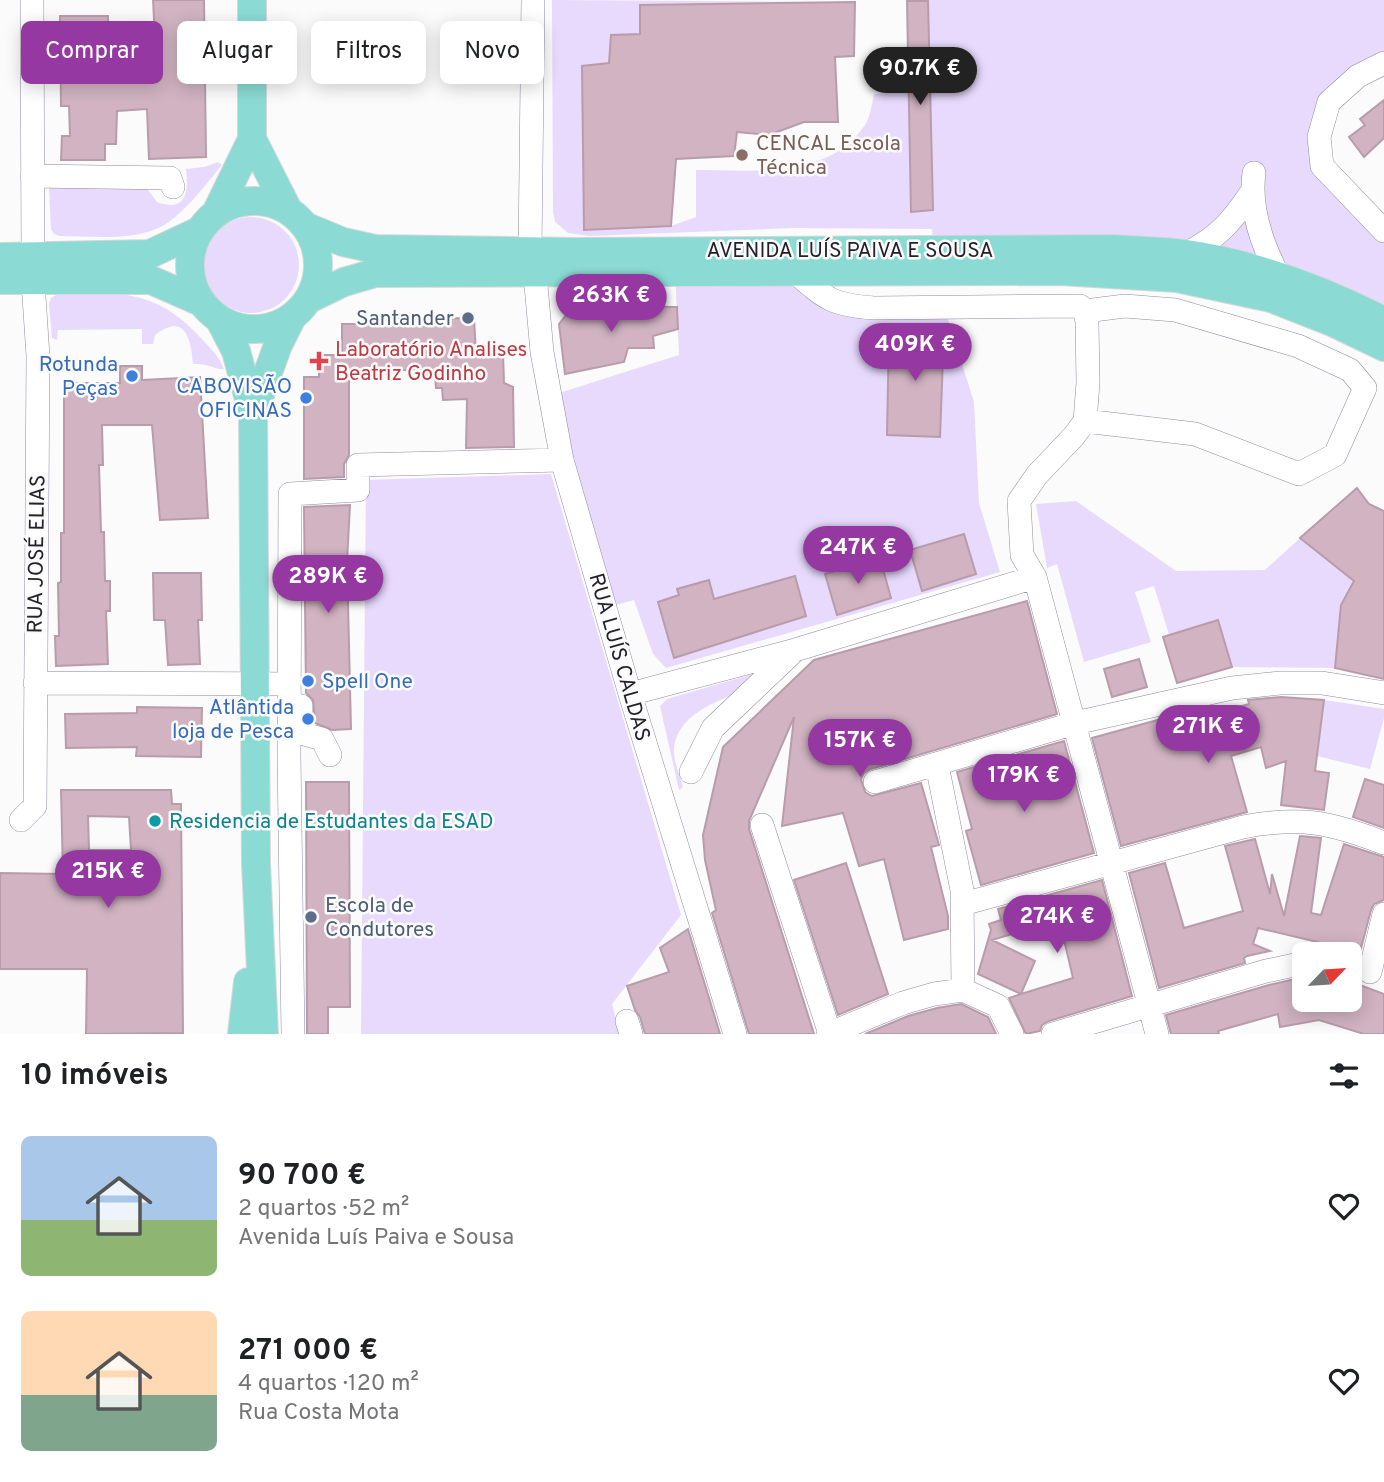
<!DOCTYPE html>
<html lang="pt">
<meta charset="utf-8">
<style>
:root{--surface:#fff;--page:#f2f2f2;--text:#202124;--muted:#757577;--accent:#9538a2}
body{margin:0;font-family:Overpass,sans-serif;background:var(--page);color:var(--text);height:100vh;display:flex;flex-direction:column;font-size:26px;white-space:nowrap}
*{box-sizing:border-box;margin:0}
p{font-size:23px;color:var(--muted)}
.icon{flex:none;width:38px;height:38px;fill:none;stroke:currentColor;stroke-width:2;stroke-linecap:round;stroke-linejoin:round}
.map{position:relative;height:1034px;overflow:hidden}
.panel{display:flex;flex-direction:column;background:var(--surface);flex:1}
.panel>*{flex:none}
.banner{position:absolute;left:21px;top:21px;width:700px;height:63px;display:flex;gap:14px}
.needle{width:46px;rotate:65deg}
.controls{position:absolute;left:1292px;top:942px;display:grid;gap:14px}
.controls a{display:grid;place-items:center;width:70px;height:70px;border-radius:10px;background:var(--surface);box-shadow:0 4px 18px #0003;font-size:35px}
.price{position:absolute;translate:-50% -60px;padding:0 16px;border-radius:24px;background:var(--accent);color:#fff;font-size:23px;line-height:46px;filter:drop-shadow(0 2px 4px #0008)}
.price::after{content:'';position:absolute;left:50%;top:42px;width:21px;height:16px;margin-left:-10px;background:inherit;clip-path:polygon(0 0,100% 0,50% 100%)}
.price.active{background:#222;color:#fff}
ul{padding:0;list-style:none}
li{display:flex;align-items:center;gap:21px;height:175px;padding:0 21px}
li span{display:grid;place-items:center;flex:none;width:196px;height:140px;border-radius:10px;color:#555}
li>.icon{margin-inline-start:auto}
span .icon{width:84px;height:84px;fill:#fffc;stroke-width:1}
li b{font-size:30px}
h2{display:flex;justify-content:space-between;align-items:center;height:84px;padding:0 21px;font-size:30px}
.pill{padding:0 24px;border-radius:10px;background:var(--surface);box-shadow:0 4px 18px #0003;font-size:24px;line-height:63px}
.pill.active{background:var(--accent);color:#fff}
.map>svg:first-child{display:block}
.green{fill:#e7dafd}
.building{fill:#d1b3c2;stroke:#b99cab;stroke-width:2;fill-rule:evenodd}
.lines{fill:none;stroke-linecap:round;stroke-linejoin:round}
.minor-casing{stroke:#9289a3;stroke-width:24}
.major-casing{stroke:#d8d7d9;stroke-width:30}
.minor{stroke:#fff;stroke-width:23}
.major{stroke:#8bdbd4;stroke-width:28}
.education-dot{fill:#8d6e63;stroke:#fbfbfb;stroke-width:2.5}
.service-dot{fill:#5c6f8a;stroke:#fbfbfb;stroke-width:2.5}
.health-dot{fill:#e0444e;stroke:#fbfbfb;stroke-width:2.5}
.shop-dot{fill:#3f7fe0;stroke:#fbfbfb;stroke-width:2.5}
.culture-dot{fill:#0f9aa8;stroke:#fbfbfb;stroke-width:2.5}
.labels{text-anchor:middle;stroke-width:5;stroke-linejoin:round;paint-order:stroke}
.education-label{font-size:21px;fill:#785e54;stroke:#fbfbfb;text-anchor:start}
.street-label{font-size:21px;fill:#25212b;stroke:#fbfbfb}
.service-label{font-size:21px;fill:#4e5e75;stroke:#fbfbfb;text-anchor:end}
.health-label{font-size:21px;fill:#be3a42;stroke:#fbfbfb;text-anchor:start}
.shop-label{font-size:21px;fill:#366cbe;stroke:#fbfbfb;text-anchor:end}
.culture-label{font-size:21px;fill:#0d838f;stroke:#fbfbfb;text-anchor:start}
</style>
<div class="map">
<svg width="1384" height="1034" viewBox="0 0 1384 1034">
<rect width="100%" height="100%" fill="#fbfbfb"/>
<path class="green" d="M552 0 855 2 640 5V34L611 35 609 63 582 66 585 230 671 226 696 217V170C753 170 828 180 865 125 870 117 872 104 874 94L909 91 911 212 932 210 928 0H1384V59L1331 99 1320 146 1384 229V321L933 250 932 229 793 228 589 236 568 233 555 222 553 212Z
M218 162 222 165C206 184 180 220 156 229 127 241 90 236 59 236L54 234 51 229 49 188 146 187 157 202C186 213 189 192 186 169L204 167Z
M203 265a48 48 0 1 1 96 0a48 48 0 1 1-96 0Z
M675 273H796L827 299 944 307 974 402 979 503 1000 572 666 668 653 654 634 600 605 608 559 393 679 355Z
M56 295C116 292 153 288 198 335 208 346 219 355 224 369 215 370 209 363 193 364 191 339 185 312 155 335L153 344H142V329L58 330 57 340 52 338 49 304 51 298Z
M551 474 681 915 612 1004 620 1034H361L366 480Z
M1076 501 1176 571 1265 570 1300 538 1354 581 1341 605 1335 668 1232 667 1218 620 1169 635 1154 586 1135 592 1151 642 1084 662 1057 564 1047 568 1036 504Z
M753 674 760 684C729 698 677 709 674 750 674 762 680 776 683 787L679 790 660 706 667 699Z
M1324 700 1384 709V718L1370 769 1317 756Z"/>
<path class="building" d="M153 0H204L206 157 149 159 147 109 117 111 116 144H105V160H61L62 136H70L69 106H61L60 16H108V36L155 38Z
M907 1H928L933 210 911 212Z
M855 2 854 56 835 57 838 122H804L769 135 737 132 734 156 676 159 671 226 584 230 582 66 609 63 611 35 640 34V5Z
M1384 100V138L1364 157 1349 137 1365 125 1360 119Z
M581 306 677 307 678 329 653 336 654 348H628L624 362 565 374 559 324 570 310Z
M474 318 476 354 503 353 504 383 513 387 514 447 466 448 467 399 443 400 442 388H436L435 375H423V370H381V378H349V455L344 464V477L304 479V377H319V355H342V324H367V319Z
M889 330 944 331 940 437 887 435Z
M120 366H142V380L200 377 208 518 160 520 152 425H102L103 465H99L101 532H104L105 581H110V611H106L108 664 56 666 55 636H59L58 583 61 582V533H64V383H120Z
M1357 488 1369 504 1384 511V679L1335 668 1341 605 1354 581 1300 538Z
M350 505 347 561 351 729 332 730 315 723 313 700 306 693 304 507Z
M964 534 976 574 922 591 910 550Z
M880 558 891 598 837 615 825 574Z
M153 573H201L202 620H198L200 664 168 665 165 620H154Z
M795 576 806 616 674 658 658 602 679 595 677 589 709 580 714 599Z
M1027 601 1057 714 871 769 864 773 861 779 865 792 872 796 921 783 939 845 931 847 948 916V929L904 940 884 859 859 866 843 813 782 826 794 717 749 821V829L814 1034H749L712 913 716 910 705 860 703 835 723 747 814 660Z
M1218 620 1232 667 1177 683 1163 637Z
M1139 659 1147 687 1112 697 1104 669Z
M1281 697 1324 700 1315 771 1329 773 1324 810 1281 805 1286 761 1266 768 1261 747 1231 756 1247 812 1121 846 1092 738 1183 713 1185 722 1249 704 1248 700Z
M137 707 202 708 201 757 136 756 137 747 66 748 65 714 137 713Z
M1064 741 1094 853 981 885 966 831 972 829 957 772Z
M1365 779 1384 785V828L1353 817Z
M306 782H349L350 1007H328V1034H307Z
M61 790H171L172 804H181L183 1033 86 1034 87 969H0V873L63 874ZM88 816 129 817 131 850H89Z
M1300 836 1321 838 1311 913 1321 915 1344 844 1384 857V900L1374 904 1371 910 1360 952 1258 928 1253 944 1270 951 1247 956 1244 958 1245 963 1159 988 1129 873 1165 863 1184 928 1243 911 1225 846 1255 839 1270 894 1272 874 1284 916Z
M846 863 888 994 838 1015 794 880Z
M1102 880 1132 996 1049 1021 1042 1025 1040 1031 1026 1034 1009 998 1021 994 978 974 991 930 989 924 1001 920 998 909ZM1057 910 1073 978 1021 994 1035 961 992 940 1052 922Z
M688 929 720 1034H645L640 1017 635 1010 627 986 669 972 660 948Z
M1304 977V999H1349V981L1384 994V1034H1364L1319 1020 1280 1027 1278 1014 1218 1031 1219 1034H1171L1166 1015 1269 985Z
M961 1004 988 1017 996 1034H865L908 1016 937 1008Z"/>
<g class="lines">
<defs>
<path id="minor" d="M32 0 33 258
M1384 63 1358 76 1329 102 1319 137 1322 166 1384 231
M1254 173C1249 209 1262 244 1278 275
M32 176 170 178 173 187
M530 250 533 0
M1186 254C1219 236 1230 224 1251 193
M796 273C827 300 833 305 874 308L1080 306 1085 311 1125 306 1175 310 1298 346 1350 370 1365 388 1335 455 1299 474 1195 434 1085 421
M535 274 542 352 562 460 630 694 735 1034
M1085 311 1087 322 1088 383 1085 421 1074 436 1037 475 1019 501 1022 555 1035 577 1157 1034
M35 683 289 684
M630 694 795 650 1035 577
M301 706V727L304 734 322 739 330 755
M937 765 962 890 963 990
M691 772 713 728 792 653
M875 782 1075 723 1232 688 1280 683H1322L1384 693
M21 820 35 806 38 356 33 282
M762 825 830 1034
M963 904 1243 827C1301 816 1330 822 1384 843
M1370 972 1384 914
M627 1021 631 1034
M293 1034 289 756 290 494 358 490V465L562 460
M828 1034 903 1003 934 994 963 990 998 1006 1012 1034
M1053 1034 1266 971 1304 963"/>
<path id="major" d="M252 139 288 210
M190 265a64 64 0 1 1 128 0a64 64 0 1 1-128 0Z
M217 211 252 139V0
M307 227 343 242 375 249 576 252 1115 249C1138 251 1162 251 1185 254 1255 264 1321 289 1384 321
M0 257 150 254 199 231
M0 280H151L201 302
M309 299 344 282 375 273 1060 271 1177 278 1271 298 1332 322 1384 347
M220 320 236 351 253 414 256 864 264 1034
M253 414 278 345 292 317
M242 1034 248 982"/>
</defs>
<use href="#minor" class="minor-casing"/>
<use href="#major" class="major-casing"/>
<use href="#minor" class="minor"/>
<use href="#major" class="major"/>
</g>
<circle class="education-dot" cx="742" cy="155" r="7"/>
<g class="service-dot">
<circle cx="468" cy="318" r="7"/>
<circle cx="311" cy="917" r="7"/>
</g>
<path class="health-dot" d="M315.5 350.5h7v7h7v7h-7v7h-7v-7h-7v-7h7z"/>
<g class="shop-dot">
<circle cx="132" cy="376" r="7"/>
<circle cx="306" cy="398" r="7"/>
<circle cx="308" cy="681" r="7"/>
<circle cx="308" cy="719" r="7"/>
</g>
<circle class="culture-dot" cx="155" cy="821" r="7"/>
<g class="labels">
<g class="education-label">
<text x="756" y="150">CENCAL Escola<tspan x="756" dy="24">Técnica</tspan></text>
</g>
<g class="street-label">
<text x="850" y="257">AVENIDA LUÍS PAIVA E SOUSA</text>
<text transform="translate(36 554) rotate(-89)" y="7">RUA JOSÉ ELIAS</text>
<text transform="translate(620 657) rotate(74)" y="7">RUA LUÍS CALDAS</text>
</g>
<g class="service-label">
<text x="454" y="325">Santander</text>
<text x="325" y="912" text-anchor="start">Escola de<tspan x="325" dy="24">Condutores</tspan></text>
</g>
<g class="health-label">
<text x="335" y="356">Laboratório Analises<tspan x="335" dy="24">Beatriz Godinho</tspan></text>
</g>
<g class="shop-label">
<text x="118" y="371">Rotunda<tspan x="118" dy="24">Peças</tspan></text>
<text x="292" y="393">CABOVISÃO<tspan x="292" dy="24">OFICINAS</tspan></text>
<text x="322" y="688" text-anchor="start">Spell One</text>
<text x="294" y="714">Atlântida<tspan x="294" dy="24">loja de Pesca</tspan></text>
</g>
<g class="culture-label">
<text x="169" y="828">Residencia de Estudantes da ESAD</text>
</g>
</g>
</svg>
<div class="controls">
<a><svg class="needle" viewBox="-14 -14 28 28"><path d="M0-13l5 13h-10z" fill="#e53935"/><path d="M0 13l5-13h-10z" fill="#757577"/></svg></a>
</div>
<b class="price active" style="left:920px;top:107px">90.7K €</b>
<b class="price" style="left:611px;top:334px">263K €</b>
<b class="price" style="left:915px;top:383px">409K €</b>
<b class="price" style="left:858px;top:586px">247K €</b>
<b class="price" style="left:328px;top:615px">289K €</b>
<b class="price" style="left:1208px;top:765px">271K €</b>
<b class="price" style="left:860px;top:779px">157K €</b>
<b class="price" style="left:1024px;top:814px">179K €</b>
<b class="price" style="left:108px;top:910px">215K €</b>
<b class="price" style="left:1057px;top:955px">274K €</b>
<div class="banner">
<a class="pill active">Comprar</a>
<a class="pill">Alugar</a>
<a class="pill">Filtros</a>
<a class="pill">Novo</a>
</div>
</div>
<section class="panel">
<h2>10 imóveis<svg class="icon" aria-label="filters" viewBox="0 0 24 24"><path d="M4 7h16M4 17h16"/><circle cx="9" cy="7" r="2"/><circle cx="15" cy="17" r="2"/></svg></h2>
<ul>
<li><span style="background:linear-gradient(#a9c7e8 60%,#8fb573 0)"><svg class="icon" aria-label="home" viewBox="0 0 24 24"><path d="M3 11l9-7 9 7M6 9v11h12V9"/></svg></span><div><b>90 700 €</b><p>2 quartos · 52 m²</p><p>Avenida Luís Paiva e Sousa</p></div><svg class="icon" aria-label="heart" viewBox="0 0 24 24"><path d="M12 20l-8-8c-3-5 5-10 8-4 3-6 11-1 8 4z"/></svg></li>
<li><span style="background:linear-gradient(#ffd9b3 60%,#7fa58c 0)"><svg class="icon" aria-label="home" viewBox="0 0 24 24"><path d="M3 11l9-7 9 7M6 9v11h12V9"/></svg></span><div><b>271 000 €</b><p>4 quartos · 120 m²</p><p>Rua Costa Mota</p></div><svg class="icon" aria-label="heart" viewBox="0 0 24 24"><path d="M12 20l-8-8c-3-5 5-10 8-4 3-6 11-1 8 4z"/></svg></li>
</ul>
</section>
